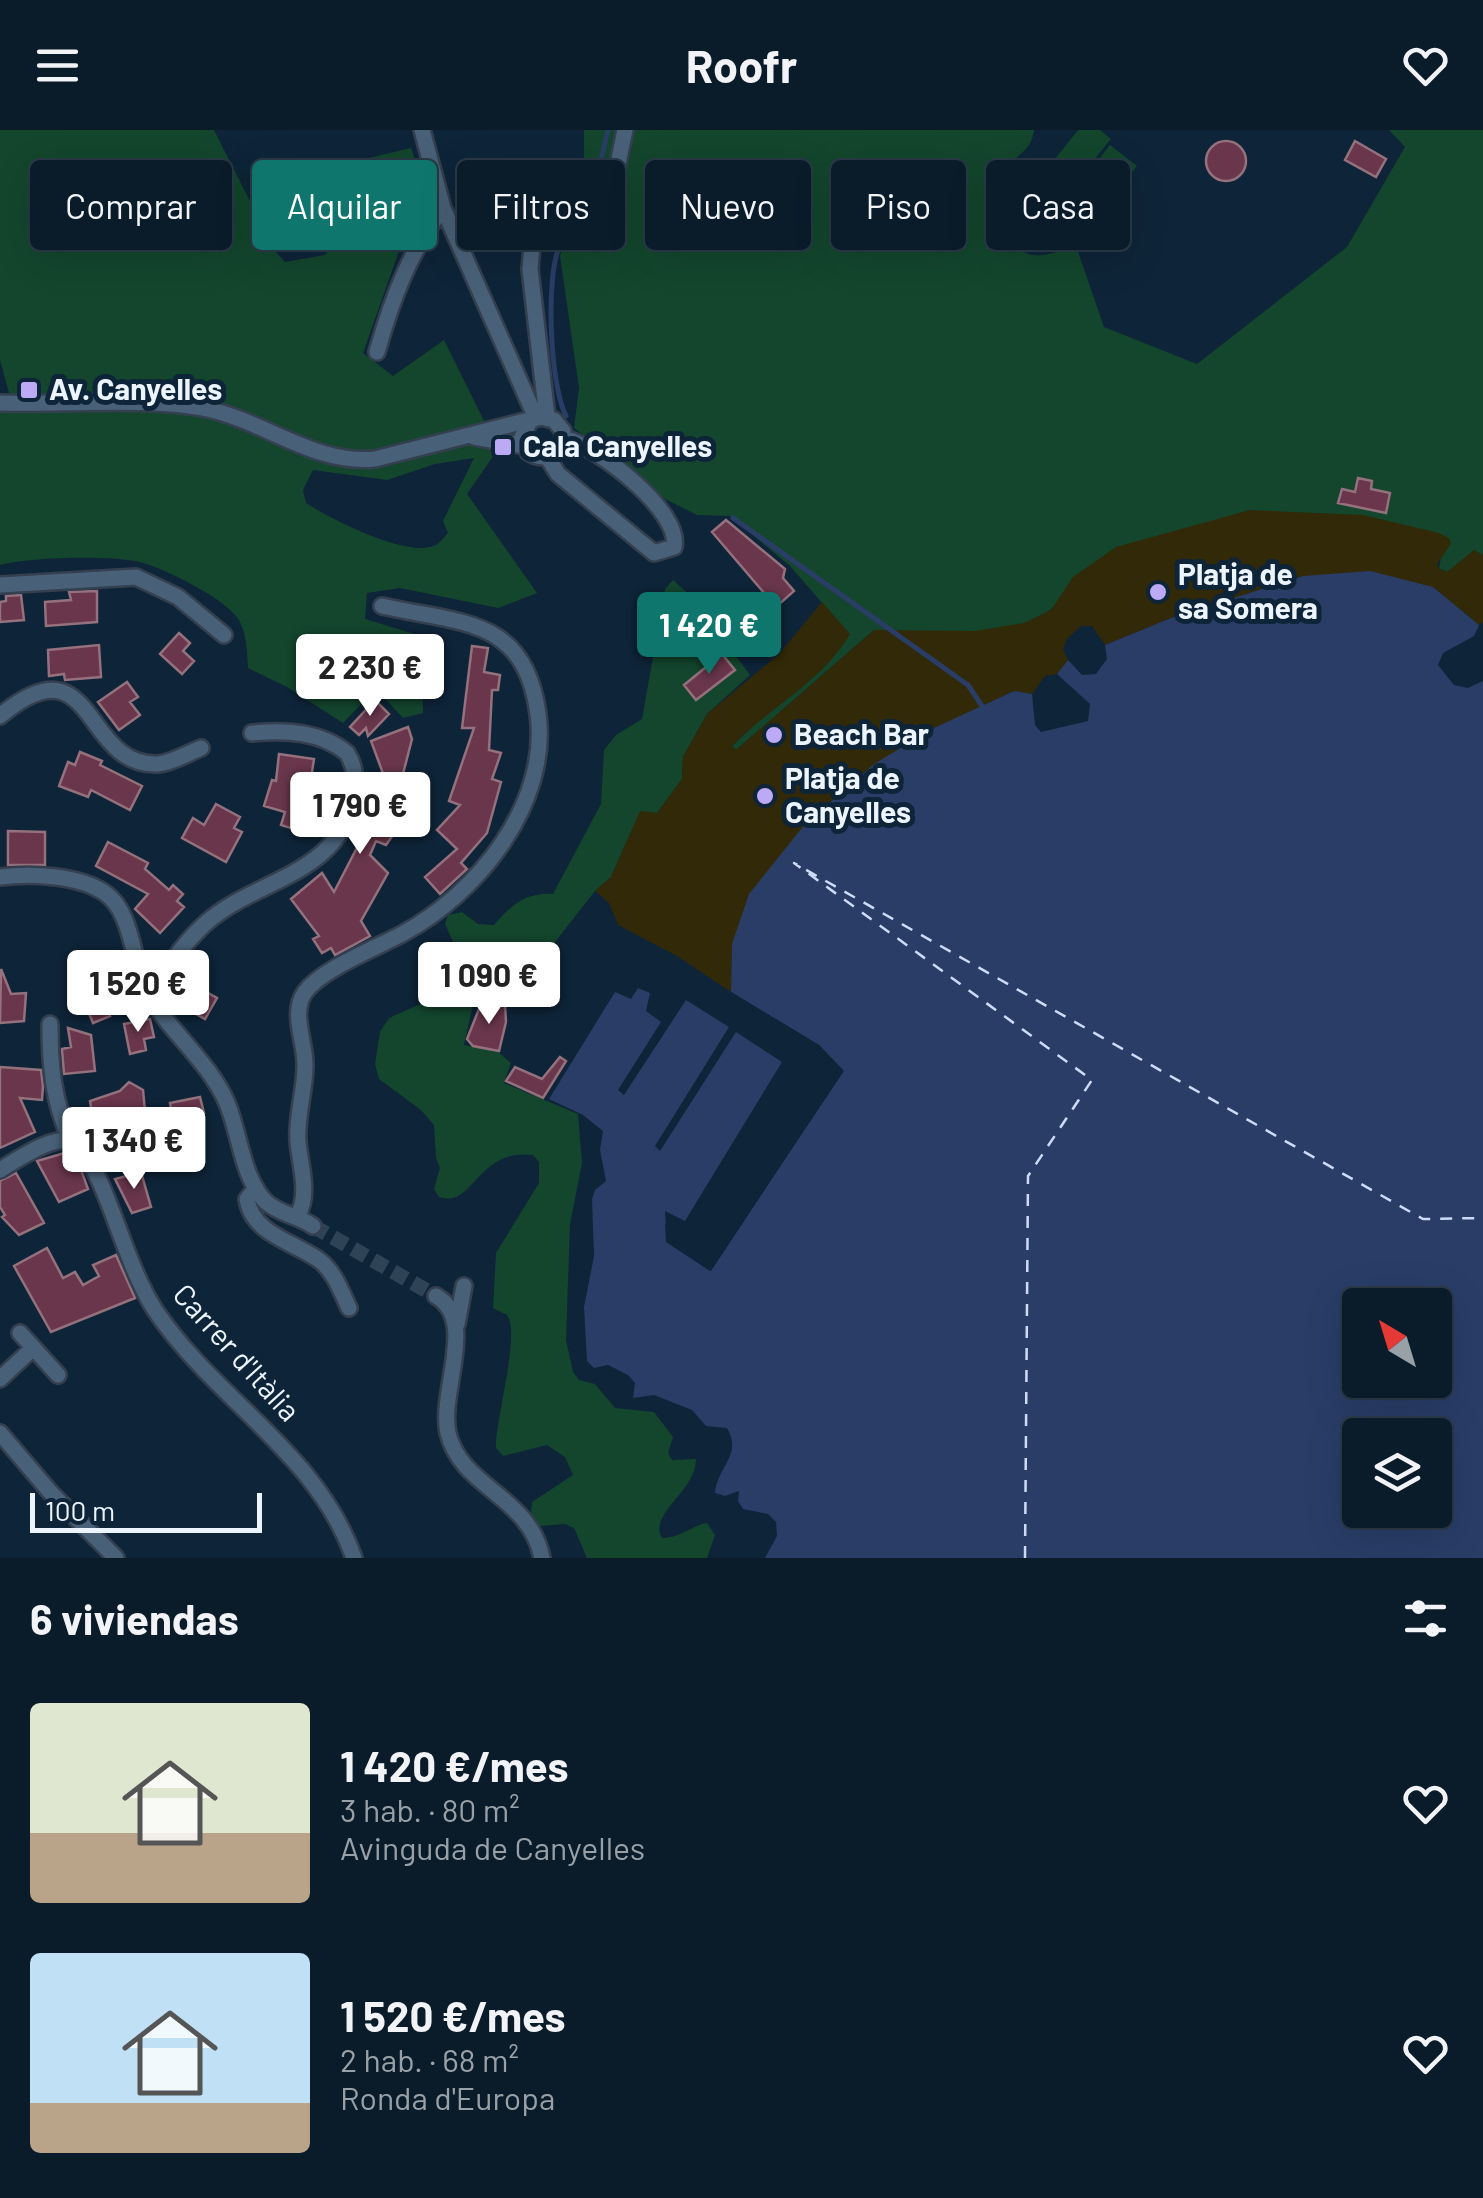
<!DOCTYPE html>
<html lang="es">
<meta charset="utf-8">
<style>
:root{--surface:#0a1b2a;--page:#182836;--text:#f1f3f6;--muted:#99a1a8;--line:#2a3947;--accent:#0f766e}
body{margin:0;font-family:Barlow,sans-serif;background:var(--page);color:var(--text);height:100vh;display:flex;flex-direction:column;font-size:38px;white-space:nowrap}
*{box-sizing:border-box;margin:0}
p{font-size:32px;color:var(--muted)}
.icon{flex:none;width:55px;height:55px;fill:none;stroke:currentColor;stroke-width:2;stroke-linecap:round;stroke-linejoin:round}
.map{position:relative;height:1428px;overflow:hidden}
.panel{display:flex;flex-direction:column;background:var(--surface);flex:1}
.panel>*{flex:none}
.guide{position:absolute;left:30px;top:30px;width:1425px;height:90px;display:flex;gap:20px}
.needle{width:65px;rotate:322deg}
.controls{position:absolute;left:1342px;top:1158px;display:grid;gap:20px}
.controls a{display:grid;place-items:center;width:110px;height:110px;border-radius:10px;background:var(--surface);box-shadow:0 10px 40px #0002,0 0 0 2px var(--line);font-size:50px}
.scale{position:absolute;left:30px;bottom:25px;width:232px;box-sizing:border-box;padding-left:10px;border:5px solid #ecf4fd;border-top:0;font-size:28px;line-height:35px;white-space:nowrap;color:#ecf4fd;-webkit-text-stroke:8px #0e2438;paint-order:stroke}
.price{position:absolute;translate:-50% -85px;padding:0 22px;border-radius:10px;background:#fff;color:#222;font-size:32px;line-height:65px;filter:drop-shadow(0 2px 5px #0008)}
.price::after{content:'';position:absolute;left:50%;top:60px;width:30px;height:22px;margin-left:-15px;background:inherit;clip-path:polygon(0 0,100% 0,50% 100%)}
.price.active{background:var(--accent);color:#fff}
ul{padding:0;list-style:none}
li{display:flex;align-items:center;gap:30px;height:250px;padding:0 30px}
li span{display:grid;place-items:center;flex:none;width:280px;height:200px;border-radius:10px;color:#555}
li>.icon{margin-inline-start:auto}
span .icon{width:120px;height:120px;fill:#fffc;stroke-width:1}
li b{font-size:42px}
h2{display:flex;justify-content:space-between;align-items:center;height:120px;padding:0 30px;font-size:42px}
.tag{padding:0 35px;border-radius:10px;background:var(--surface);box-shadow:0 10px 40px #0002,0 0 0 2px var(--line);font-size:35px;line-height:90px}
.tag.active{background:var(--accent);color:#fff}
header{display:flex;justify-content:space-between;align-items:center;height:130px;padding:0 30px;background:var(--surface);font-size:45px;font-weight:700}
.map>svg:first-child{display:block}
.green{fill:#13462d;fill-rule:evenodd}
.sand{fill:#322908}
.water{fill:#293d67;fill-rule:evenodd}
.pier{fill:#0e2438}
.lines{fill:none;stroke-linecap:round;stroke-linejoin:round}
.stream{stroke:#293d67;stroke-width:5}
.ferry{stroke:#cddbf8;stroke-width:2.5;stroke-dasharray:12 10;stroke-linecap:butt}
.building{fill:#69364b;stroke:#94717d;stroke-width:2.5}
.minor-tunnel{stroke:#2f4356;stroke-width:15;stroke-dasharray:15 8;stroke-linecap:butt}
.minor-casing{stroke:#343f50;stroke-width:20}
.minor{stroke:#496178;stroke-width:15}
.poi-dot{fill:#bcaaf6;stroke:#0e2438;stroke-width:4}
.labels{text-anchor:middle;stroke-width:10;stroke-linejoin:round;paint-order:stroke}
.poi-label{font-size:30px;font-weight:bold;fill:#ecf4fd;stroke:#0e2438;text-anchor:start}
.street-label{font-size:30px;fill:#ecf4fd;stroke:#0e2438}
</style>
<header><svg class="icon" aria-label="menu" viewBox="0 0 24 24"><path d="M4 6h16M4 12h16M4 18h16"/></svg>Roofr<svg class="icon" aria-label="heart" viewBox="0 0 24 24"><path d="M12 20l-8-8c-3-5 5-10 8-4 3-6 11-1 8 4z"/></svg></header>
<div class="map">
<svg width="1483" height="1428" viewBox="0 0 1483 1428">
<rect width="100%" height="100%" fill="#0e2438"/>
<path class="green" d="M0 0H214L275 121 285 132 325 125 362 77 339 35 411 18 427 68 399 121 363 223 393 246 444 210 498 319 467 364 537 463 498 478 400 458 367 463 365 489 421 506 423 583 403 588 376 559 343 593 287 557 248 538C247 521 247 500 236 486 220 466 165 439 140 432 112 425 28 427 0 435V264L9 263 0 230ZM474 328 443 391 448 403C444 407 441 412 436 415 408 429 331 389 306 373L303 360 313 340 387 350 435 334Z
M584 0H1034C1032 16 1024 21 1013 31 992 52 997 81 1009 104 1026 136 1046 125 1076 116L1104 197 1197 234 1347 117 1405 17 1389 0H1483V425L1474 421 1448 442 1439 439 1441 427 1073 447C1067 457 1060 471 1051 479 1017 511 919 501 874 500L736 620 732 616 849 504 790 436 730 386 697 385 665 369 574 298 579 258 560 126 584 45Z
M1078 0H1100L1111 9 1068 62 1044 43Z
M1110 15 1137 36 1087 98 1061 77Z
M673 450 694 469 750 545 707 584 683 627 682 649 657 683 640 682 611 747 595 761 512 867 473 874 464 915 497 921 511 933 504 953 578 984 582 1033 570 1094 566 1210 573 1242 579 1250 595 1254 615 1278 654 1282 673 1307 668 1323 672 1330 696 1329C696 1362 648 1383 662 1408 680 1408 691 1396 707 1393L715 1405 707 1428H587L574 1398 565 1394 539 1396 531 1383 532 1372 573 1345 565 1327 547 1315 503 1326 496 1318C495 1290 521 1204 507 1185L493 1178 496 1123 539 1053V1032L533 1025C476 1018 474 1079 439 1067L434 1059 440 1038 436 1028 434 995 421 980 379 949 375 934 380 902 389 888 425 872 466 840 445 794 448 785 462 782 478 794 494 795C511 775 526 762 553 764L601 674 604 620 616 605 642 589 665 459Z"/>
<path class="sand" d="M1250 380 1363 385 1439 403 1449 408 1451 414 1437 434 1439 439 1447 442 1474 420 1483 425V492L1479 495 1433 457 1303 446 1171 488 1105 515 1092 496H1081L1067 509 1063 519 1068 530 1057 544 1045 546 1032 564 1014 561 982 576 732 814 731 862 677 826 618 795 609 773 595 761 611 747 640 681 657 683 682 649 683 627 707 584 779 524 822 472 850 504C822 552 770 577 732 616L736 620 874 500 975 501 1024 493 1051 480 1073 447 1116 417Z"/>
<path class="water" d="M1370 441 1433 457 1479 495 1474 506 1443 523 1438 535 1454 555 1468 558 1483 551V1428H765L777 1406 776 1392 768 1384 743 1379 738 1371 739 1361 725 1366 715 1363C717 1337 743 1325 727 1298L706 1296 692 1280 654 1265 633 1268 635 1253 628 1245 608 1235 594 1238 587 1231 584 1177 594 1126 592 1069 595 1060 606 1051 600 1020 603 1001 583 985 549 969 615 862 631 869 638 858 650 863 646 881 661 892 618 960 624 965 686 870 729 897 655 1016 660 1021 736 902 782 932 685 1091 665 1081 667 1112 711 1141 843 941 819 915 731 862 732 814 749 764 805 694 874 634 934 598 1014 561 1032 564 1035 595 1041 602 1088 591 1090 574 1057 544 1068 530 1082 545 1096 544 1107 529 1105 515 1171 488 1303 446ZM1360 1175H1435V1250H1360ZM1360 1305H1435V1380H1360Z"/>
<path class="pier" d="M726 859 819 915 844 941 710 1141 666 1112 665 1094 671 1097V1109L709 1134 837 942 816 919 728 866Z"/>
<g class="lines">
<path class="stream" d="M594 60 608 0
M566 286C550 255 545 146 560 115 568 98 587 90 592 71
M733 388 968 555 982 576"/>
<path class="ferry" d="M1025 1428 1028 1046 1092 950 794 733 1423 1089 1483 1088"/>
</g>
<path class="building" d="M1355 11 1386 29 1376 47 1345 30Z
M1206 31a20 20 0 1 1 40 0a20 20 0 1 1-40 0Z
M1358 348 1372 351 1371 359 1390 363 1386 383 1338 373 1342 359 1355 362Z
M726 390 785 439 783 448 794 461 776 477 712 402Z
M97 461V492L46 496 45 472 71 470 69 462Z
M21 465 24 490 0 492V472L6 471V466Z
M179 503 190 513 183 521 194 531 182 544 160 524Z
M99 515 101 547 65 550 64 544 49 546 48 520Z
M472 516 488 518 484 542 500 545 498 560H492L489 620 501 623 492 649 501 652 487 703 461 733 467 739 440 764 425 747 457 719 437 700 460 675 449 671 474 598H462Z
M722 524 735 540 696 570 684 555Z
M127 552 138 567 130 572 140 585 119 600 98 572Z
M375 570 389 584 368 606 366 598 359 605 350 597Z
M408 597 412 609 403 644 411 645 409 665 394 663 384 689 400 695 386 715 376 711 370 725 388 743 361 791 370 806 335 825 331 818 322 823 313 809 319 806 291 769 322 743 334 762 363 706 353 702 368 670 372 644 384 646 371 611Z
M80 622 102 631 100 635 142 656 130 680 91 660 88 667 59 656 68 632 75 635Z
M279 624 314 629 309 662 328 668 316 706 281 695 285 682 264 676 272 650 276 651Z
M216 674 240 687 234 698 242 702 226 732 182 708 193 688 204 695Z
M8 701 45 702V735H8Z
M108 712 148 733 145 739 169 760 173 755 183 764 177 771 184 777 160 803 135 779 148 764 96 736Z
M1 839 11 864 26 863 24 891 0 893Z
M194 855 217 868 205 889 182 876Z
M98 857 110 886 93 893 81 864Z
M505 873 506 892 499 921 473 916 467 909 481 874Z
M150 889 154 907 144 909 146 920 130 924 124 894Z
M68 898 91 905 95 941 64 944 62 919 71 917Z
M560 927 566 931 543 968 506 951 515 937 542 949Z
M0 937 41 940 43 956 42 970 20 968 35 1002 0 1018Z
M129 952 143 960 145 981 94 994 90 971 120 961Z
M200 967 204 983 196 984 198 994 175 998 170 973Z
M68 1022 80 1037 88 1059 59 1072 37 1031Z
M141 1042 151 1077 132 1083 115 1049Z
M16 1043 44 1093 19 1105 2 1087 5 1085 0 1077V1051Z
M47 1118 63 1148 75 1142 83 1155 99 1146 93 1135 116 1125 135 1168 51 1202 14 1136Z"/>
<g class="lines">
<path class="minor-tunnel" d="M313 1096 436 1166"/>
<defs>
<path id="minor" d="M422 0 443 78 536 288
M377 222C392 169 409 123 443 78
M0 273C62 275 149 267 207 279 264 291 315 335 375 329L541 287 554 290 563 301C565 323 547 334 528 322L522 307 530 291
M547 287 530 139 532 115 541 97 604 60 617 39 625 0
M474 307 524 316
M548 328 558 344 654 423 674 417C682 381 595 315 564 308
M0 455 136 447 178 467 224 505
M0 586C96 506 82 638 158 634 172 633 188 623 201 618
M0 747C30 743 79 745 105 763 133 782 132 832 147 861 168 901 209 931 227 973 240 1004 242 1048 266 1072 279 1084 299 1086 313 1096
M148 862C167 839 184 812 207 792 258 748 340 745 353 667 356 650 356 638 347 623 320 601 285 600 252 603
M50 894C50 937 53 970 70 1009
M0 1040C20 1028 56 1002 78 1013 111 1058 123 1130 155 1180 215 1270 317 1322 354 1428
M256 1058 247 1069C252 1104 294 1112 319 1130 334 1141 341 1161 349 1178
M298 1085C310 1062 300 1037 298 1011 296 987 305 961 305 936 306 913 290 883 305 862 322 839 376 818 402 804 477 764 550 674 538 584 525 487 462 494 382 476
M436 1166C478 1190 439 1261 448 1303 461 1358 530 1366 542 1428
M457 1194 464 1156
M20 1203 58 1245
M0 1249 33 1218
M0 1303 51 1363 116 1428"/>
</defs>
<use href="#minor" class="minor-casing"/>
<use href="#minor" class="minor"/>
</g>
<g class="poi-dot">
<rect x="19" y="250" width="20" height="20" rx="5"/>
<rect x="493" y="307" width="20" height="20" rx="5"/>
<circle cx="1158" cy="462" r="10"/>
<circle cx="774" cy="605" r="10"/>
<circle cx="765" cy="666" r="10"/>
</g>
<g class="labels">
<g class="poi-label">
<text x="49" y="270">Av. Canyelles</text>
<text x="523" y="327">Cala Canyelles</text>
<text x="1178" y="455">Platja de<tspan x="1178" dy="34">sa Somera</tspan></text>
<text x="794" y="615">Beach Bar</text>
<text x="785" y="659">Platja de<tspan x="785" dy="34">Canyelles</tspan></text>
</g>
<g class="street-label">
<text transform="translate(236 1223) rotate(48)" y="10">Carrer d'Itàlia</text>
</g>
</g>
</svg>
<div class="controls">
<a><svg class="needle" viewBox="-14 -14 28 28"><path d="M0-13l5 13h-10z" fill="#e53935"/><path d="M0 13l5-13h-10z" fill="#99a1a8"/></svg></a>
<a><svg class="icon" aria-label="layers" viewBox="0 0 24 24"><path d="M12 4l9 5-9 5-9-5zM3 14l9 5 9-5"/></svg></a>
</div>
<div class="scale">100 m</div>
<b class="price active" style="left:709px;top:547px">1 420 €</b>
<b class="price" style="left:370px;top:589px">2 230 €</b>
<b class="price" style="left:360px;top:727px">1 790 €</b>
<b class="price" style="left:489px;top:897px">1 090 €</b>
<b class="price" style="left:138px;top:905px">1 520 €</b>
<b class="price" style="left:134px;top:1062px">1 340 €</b>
<div class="guide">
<a class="tag">Comprar</a>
<a class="tag active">Alquilar</a>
<a class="tag">Filtros</a>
<a class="tag">Nuevo</a>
<a class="tag">Piso</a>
<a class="tag">Casa</a>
</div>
</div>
<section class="panel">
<h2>6 viviendas<svg class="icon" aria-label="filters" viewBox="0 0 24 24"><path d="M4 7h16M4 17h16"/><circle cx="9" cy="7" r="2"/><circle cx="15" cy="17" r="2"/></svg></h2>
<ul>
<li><span style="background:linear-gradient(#dfe7d0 65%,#b9a48a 0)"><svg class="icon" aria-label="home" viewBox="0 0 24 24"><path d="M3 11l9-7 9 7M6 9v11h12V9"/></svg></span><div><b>1 420 €/mes</b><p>3 hab. · 80 m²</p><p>Avinguda de Canyelles</p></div><svg class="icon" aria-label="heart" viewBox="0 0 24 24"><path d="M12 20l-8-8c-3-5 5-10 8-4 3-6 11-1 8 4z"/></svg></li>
<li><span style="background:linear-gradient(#bfe0f5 75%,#b9a48a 0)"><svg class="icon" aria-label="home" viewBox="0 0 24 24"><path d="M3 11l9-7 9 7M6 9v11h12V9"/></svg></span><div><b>1 520 €/mes</b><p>2 hab. · 68 m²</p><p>Ronda d'Europa</p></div><svg class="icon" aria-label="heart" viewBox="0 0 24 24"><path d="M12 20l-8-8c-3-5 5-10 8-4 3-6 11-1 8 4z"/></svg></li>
</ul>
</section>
